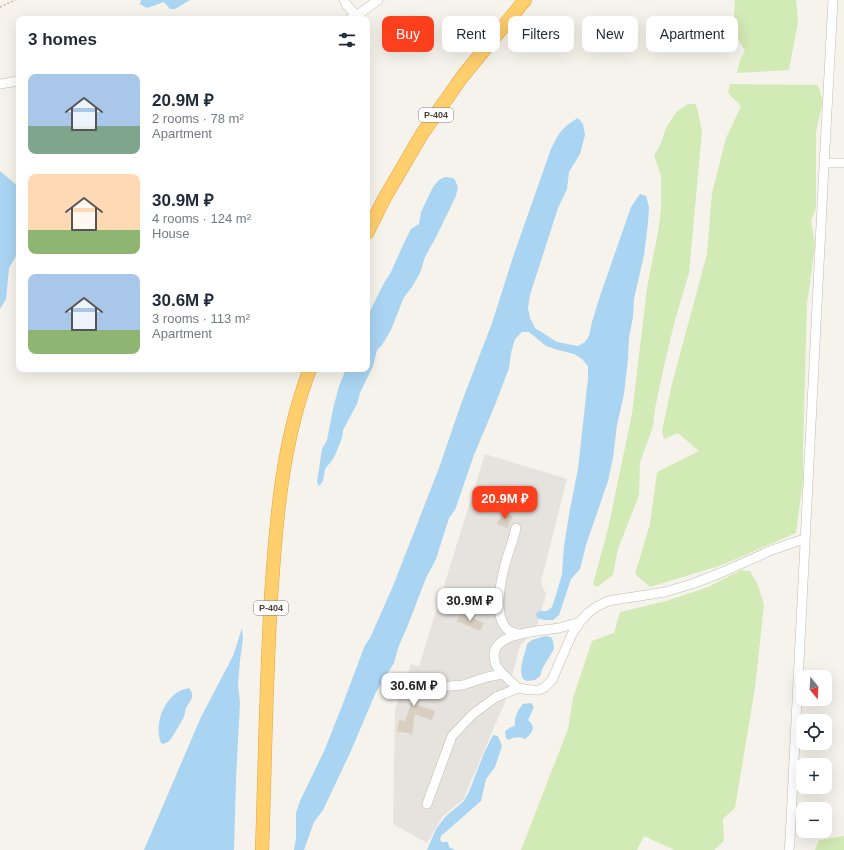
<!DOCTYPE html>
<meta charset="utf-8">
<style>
:root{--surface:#fff;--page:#f6f6f7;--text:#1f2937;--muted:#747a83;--accent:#fc3f1d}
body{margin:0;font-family:Arial,sans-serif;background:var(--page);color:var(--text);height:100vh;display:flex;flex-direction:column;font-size:15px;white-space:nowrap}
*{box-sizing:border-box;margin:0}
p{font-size:13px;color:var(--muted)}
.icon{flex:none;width:22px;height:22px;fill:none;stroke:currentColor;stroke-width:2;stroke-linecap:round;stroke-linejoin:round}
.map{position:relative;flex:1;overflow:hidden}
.sheet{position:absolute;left:16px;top:16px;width:354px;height:356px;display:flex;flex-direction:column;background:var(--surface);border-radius:8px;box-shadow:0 4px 16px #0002}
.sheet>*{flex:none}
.hud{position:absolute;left:382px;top:16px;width:380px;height:36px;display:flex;gap:8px}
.needle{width:26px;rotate:162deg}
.controls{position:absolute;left:796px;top:670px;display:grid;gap:8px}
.controls a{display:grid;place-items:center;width:36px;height:36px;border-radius:8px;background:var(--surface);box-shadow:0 4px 16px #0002;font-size:20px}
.price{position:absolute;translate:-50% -34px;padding:0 9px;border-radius:8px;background:#fff;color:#222;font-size:13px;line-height:26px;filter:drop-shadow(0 1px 2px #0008)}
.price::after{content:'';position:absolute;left:50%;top:24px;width:12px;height:9px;margin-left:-6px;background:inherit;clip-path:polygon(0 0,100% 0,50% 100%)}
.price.active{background:var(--accent);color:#fff}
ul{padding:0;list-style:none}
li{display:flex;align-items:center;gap:12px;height:100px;padding:0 12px}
li span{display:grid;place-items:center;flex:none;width:112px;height:80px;border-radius:8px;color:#555}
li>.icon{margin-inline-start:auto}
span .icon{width:48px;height:48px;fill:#fffc;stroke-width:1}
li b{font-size:17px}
h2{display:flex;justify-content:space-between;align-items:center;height:48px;padding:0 12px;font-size:17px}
.pill{padding:0 14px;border-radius:8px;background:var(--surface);box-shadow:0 4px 16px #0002;font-size:14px;line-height:36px}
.pill.active{background:var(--accent);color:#fff}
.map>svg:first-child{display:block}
.industrial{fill:#e6e2dd}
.green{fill:#d2eab5}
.water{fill:#a9d4f2}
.building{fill:#d8cfc1}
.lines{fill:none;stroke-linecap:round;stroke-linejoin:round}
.minor-casing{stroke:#c2bbae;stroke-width:10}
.highway-casing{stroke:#e0a43c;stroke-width:14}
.path{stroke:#c4b79f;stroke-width:1.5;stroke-dasharray:2 2;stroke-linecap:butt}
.minor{stroke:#fff;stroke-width:9}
.highway{stroke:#ffcf6e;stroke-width:13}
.labels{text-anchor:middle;stroke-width:3;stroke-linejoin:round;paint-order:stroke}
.shield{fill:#fff;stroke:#817c74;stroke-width:1}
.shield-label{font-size:9px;font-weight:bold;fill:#4b4439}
</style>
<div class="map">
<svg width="844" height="850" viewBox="0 0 844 850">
<rect width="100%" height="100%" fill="#f6f3ec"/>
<path class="industrial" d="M485 454 567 479 541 582 546 594 537 627 520 646 505 702 463 800 443 816 427 843 393 824 395 710 411 664 419 666Z"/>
<path class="green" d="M735 0H796L798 22 789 70 737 73 740 60 745 51 733 31Z
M730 84 818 85 823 102 816 131V208L811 221 815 245 807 304 803 450V480L796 533 722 565 650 587 635 574 650 524 657 472 699 451 678 433 664 439 662 431 672 384 707 254 712 193 726 138 741 106 728 93Z
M688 104H695L697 108 702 131 689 273 675 320 664 366 655 409 653 427 640 462 639 495 618 549 613 575 597 587 593 584 608 529 632 414 647 288 658 232 661 209V176L654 156 661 143 666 128 677 111Z
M741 570 750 571 758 585 764 605 755 688 735 808 723 819 724 841 714 850H674L644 836 637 850H521L568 729 573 698 592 641 614 633 620 612 666 601 708 587Z
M844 836V850H815L819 840Z"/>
<path class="water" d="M141 0H190L175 9H170L164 2 147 8 140 4Z
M578 118 583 124 585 135 580 154 569 172 567 189 558 208 530 295 528 308 530 318 535 328 557 342 578 346 585 342 589 336 592 322 599 299 631 207 640 194 646 196 649 207 648 223 644 255 634 299 633 317 629 338 628 359 624 394 617 425 613 458 608 481 586 545 580 569 571 579 559 615 553 620H544L537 618 536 614 539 611H547L552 607 556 595 562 574 564 546 570 509 578 469 588 378V366L582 359 574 354 558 350 546 346 529 332H522L515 339 511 353 509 368 495 405 474 455 455 510 449 518 436 559 426 578 408 625 398 648 394 663 376 692 350 753 323 810 314 822 304 850H294L296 839V813L300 801 325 749 342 706 365 645 370 638 393 586 439 468 461 404 492 323 513 257 551 149C559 133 561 128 578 118Z
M0 171 19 187V251L9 268 6 299 0 309Z
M445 177 453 178 455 180 458 187 456 196 436 237 425 257 420 273 412 287 404 297 391 330 382 345 377 350 373 366 360 393 357 404 343 430 342 438 336 453 333 459 325 469 323 481 319 486 317 482 322 449 327 440 333 409 339 386 346 369H367V318L369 313 384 283 391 272 403 245 411 229 419 224 421 212 433 187 439 180Z
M242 628 243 639 240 660 238 684 240 703 236 779 234 850H144L201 717 233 656Z
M545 636 551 637 553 641 554 649 542 669 540 676 535 680 527 681 523 679C518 668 525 655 527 644L532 640Z
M189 688 192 693V698L186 708 184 717 171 739 168 742 163 744 161 743C154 726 163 699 180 691 183 689 187 689 189 688Z
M531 703 534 707 528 720C537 727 532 733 525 739 519 736 514 737 508 740L506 738 505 731 511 727 515 726C514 717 518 710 523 704Z
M493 735 498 736 502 746 495 767 486 779 481 801 441 836 440 840 442 842H448L449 847 455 850H427L436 829 446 816 463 802 469 792 484 753Z"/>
<path class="building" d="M503 512 513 516 507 528 497 524Z
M461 613 484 623 480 631 457 621Z
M412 673 419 676 415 687 422 690 417 705 435 711 432 720 415 714 412 734 397 731 399 720 405 721 412 701 403 698Z"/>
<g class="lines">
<defs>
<path id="minor" d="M344 0 346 4 356 16
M350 19 356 16 378 0
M0 84 19 81
M824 163H844
M516 528C513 542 507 555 504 569 500 585 494 617 507 629 510 632 515 633 518 634
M503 674C496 667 495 665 494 655 494 632 543 631 559 628 566 626 573 624 580 622
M438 687 463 685 487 677 503 674 518 688 531 690H539L545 687 552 680 572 634 580 622 588 613 596 607 608 601 665 592 695 583 725 571 772 550 804 539
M427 804 452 736 473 714 496 697 518 688
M789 850 790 840C802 560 818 280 833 0"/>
<path id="highway" d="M367 233 384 199 422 134 462 77 525 0
M262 850C265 766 266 682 271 598 276 521 282 442 310 369"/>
</defs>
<use href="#minor" class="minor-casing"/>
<use href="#highway" class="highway-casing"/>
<path class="path" d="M0 7 15 0"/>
<use href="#minor" class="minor"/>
<use href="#highway" class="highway"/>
</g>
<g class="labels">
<g class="shield">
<rect x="419" y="108" width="34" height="14" rx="3"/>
<rect x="254" y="601" width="34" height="14" rx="3"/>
</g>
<g class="shield-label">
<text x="436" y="118">Р-404</text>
<text x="271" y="611">Р-404</text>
</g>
</g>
</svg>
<div class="controls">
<a><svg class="needle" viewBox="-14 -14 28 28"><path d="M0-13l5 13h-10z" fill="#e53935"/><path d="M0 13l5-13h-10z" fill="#747a83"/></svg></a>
<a><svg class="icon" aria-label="locate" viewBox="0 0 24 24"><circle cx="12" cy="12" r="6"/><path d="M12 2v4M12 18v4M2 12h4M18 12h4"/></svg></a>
<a>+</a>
<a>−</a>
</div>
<b class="price active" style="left:505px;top:520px">20.9M ₽</b>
<b class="price" style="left:470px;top:622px">30.9M ₽</b>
<b class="price" style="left:414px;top:707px">30.6M ₽</b>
<div class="hud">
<a class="pill active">Buy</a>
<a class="pill">Rent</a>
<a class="pill">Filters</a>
<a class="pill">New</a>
<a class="pill">Apartment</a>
</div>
<section class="sheet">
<h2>3 homes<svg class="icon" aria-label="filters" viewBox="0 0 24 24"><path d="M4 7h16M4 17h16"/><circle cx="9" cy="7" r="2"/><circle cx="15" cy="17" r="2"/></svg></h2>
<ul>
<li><span style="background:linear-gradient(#a9c7e8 65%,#7fa58c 0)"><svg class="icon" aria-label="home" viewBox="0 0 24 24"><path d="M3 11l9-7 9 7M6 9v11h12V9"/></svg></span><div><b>20.9M ₽</b><p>2 rooms · 78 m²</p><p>Apartment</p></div></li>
<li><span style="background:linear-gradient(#ffd9b3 70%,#8fb573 0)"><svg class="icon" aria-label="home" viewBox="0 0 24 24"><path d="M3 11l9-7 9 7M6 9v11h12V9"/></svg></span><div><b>30.9M ₽</b><p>4 rooms · 124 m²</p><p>House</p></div></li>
<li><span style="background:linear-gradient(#a9c7e8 70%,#8fb573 0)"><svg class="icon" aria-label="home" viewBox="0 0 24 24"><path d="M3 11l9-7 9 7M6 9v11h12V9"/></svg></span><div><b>30.6M ₽</b><p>3 rooms · 113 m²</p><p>Apartment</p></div></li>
</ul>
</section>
</div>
